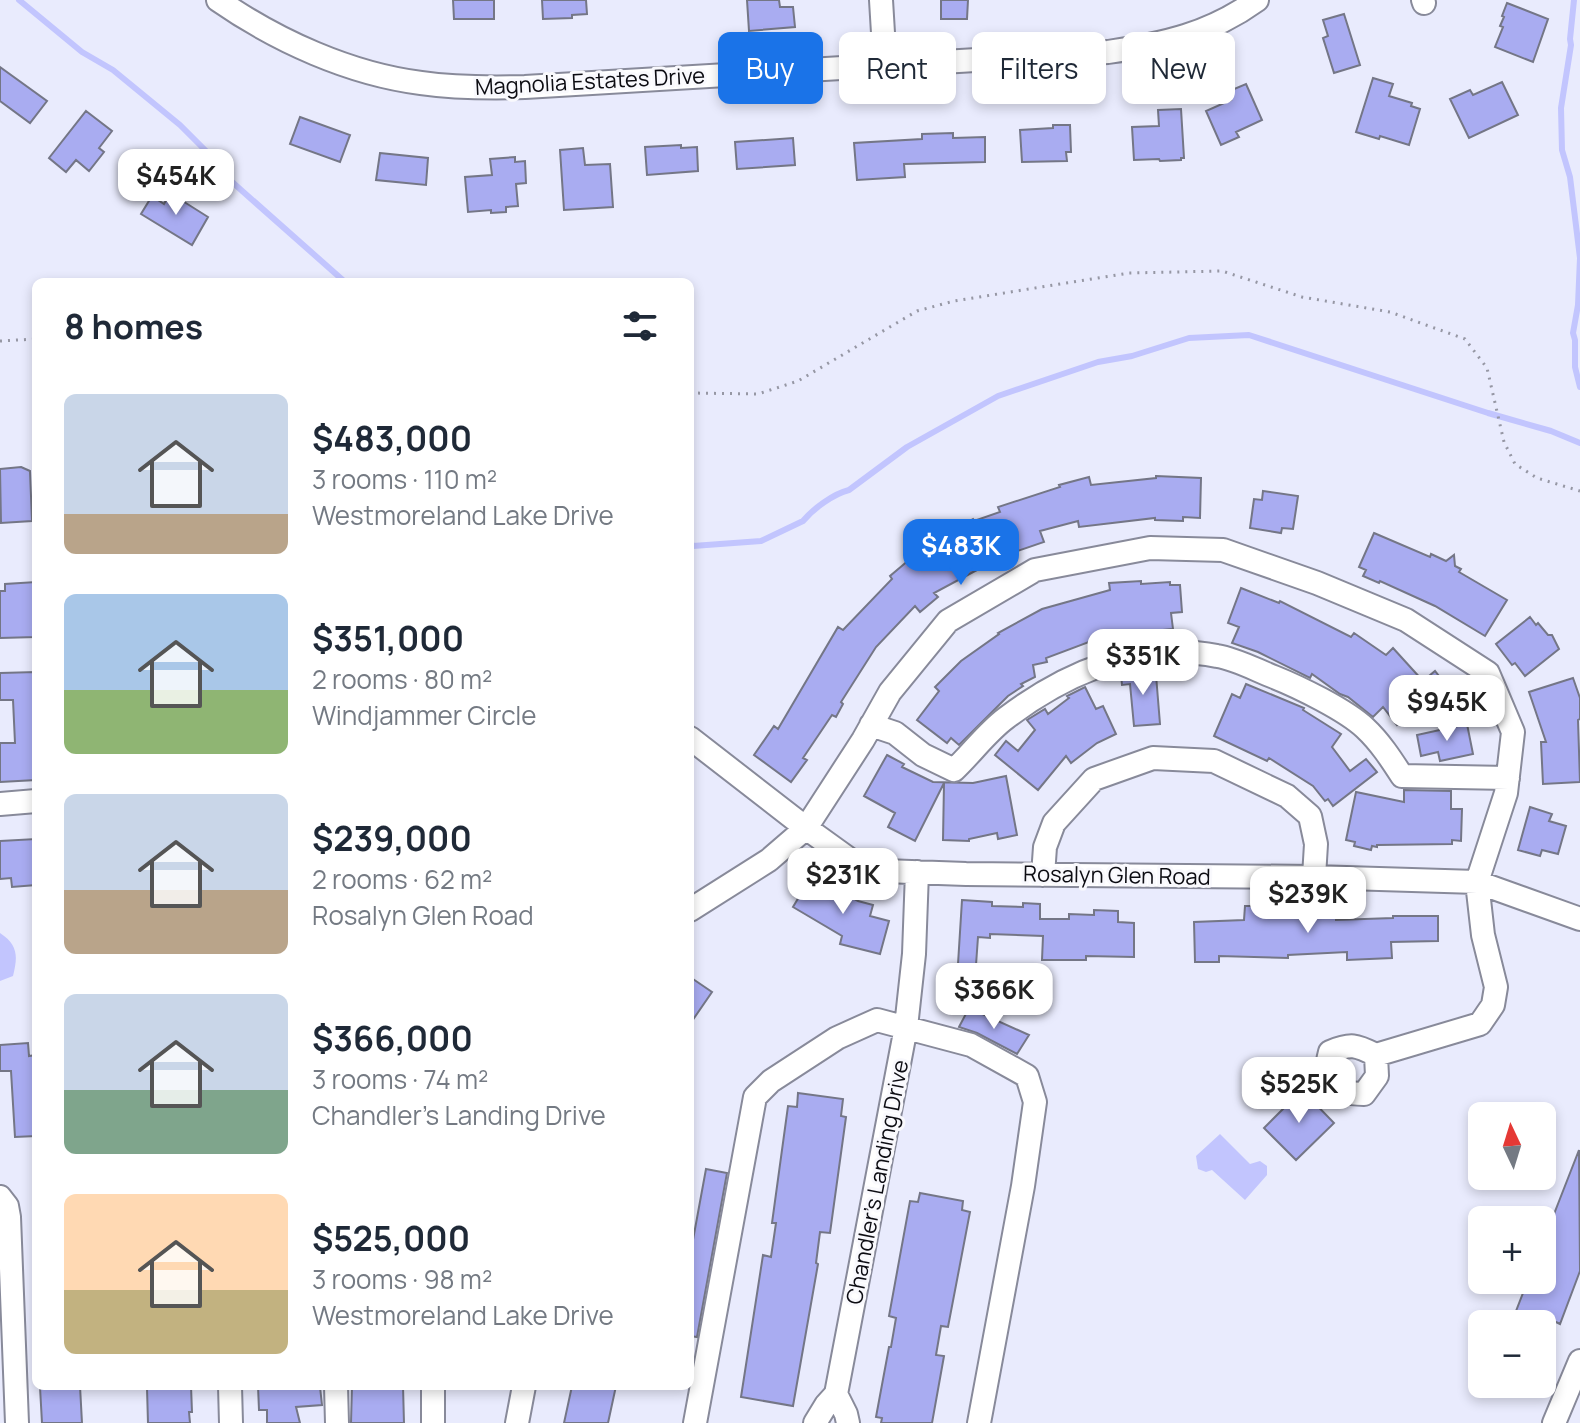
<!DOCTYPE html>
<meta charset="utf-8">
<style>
:root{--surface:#fff;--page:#f2f2f3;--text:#1f2937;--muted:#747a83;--accent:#1a73e8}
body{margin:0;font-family:Manrope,sans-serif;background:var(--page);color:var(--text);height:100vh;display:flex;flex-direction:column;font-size:30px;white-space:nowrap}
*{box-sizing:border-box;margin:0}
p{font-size:26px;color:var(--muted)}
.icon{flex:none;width:44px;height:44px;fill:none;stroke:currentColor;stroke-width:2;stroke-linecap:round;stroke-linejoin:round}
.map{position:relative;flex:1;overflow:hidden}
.details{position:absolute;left:32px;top:278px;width:662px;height:1112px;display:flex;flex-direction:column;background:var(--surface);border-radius:12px;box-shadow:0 4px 12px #0003}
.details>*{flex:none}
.guide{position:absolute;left:718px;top:32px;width:742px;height:72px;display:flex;gap:16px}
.needle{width:52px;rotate:356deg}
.tools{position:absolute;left:1468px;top:1102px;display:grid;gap:16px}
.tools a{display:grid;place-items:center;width:88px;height:88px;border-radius:12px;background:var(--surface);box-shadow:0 4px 12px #0003;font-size:40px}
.price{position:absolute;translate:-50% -68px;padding:0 18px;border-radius:16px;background:#fff;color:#222;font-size:26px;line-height:52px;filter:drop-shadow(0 2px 4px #0008)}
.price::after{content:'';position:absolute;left:50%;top:48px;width:24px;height:18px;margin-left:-12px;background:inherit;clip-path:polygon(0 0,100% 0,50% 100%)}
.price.on{background:var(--accent);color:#fff}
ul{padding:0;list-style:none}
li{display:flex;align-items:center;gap:24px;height:200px;padding:0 32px}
li span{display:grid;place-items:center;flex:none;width:224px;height:160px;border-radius:12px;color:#555}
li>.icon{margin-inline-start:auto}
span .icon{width:96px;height:96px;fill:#fffc;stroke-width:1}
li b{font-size:34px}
h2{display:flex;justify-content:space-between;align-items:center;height:96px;padding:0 32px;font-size:34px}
.chip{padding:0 28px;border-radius:12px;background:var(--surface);box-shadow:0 4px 12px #0003;font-size:28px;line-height:72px}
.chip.on{background:var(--accent);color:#fff}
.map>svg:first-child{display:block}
.water{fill:#c2c5fe}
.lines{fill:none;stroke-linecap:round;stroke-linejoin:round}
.stream{stroke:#c2c5fe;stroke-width:6}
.building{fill:#a9acf1;stroke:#747686;stroke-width:2}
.minor-casing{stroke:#888a9a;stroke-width:26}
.path{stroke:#9697a4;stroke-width:3;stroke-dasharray:2 6;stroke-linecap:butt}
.minor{stroke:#fff;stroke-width:22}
.labels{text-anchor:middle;stroke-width:6;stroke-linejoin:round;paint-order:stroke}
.street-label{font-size:22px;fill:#0c0c12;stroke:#f9f9fd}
</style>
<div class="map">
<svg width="1580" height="1423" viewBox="0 0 1580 1423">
<rect width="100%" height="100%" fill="#e9ebfd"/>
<path class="water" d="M0 933C18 945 18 956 13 976L0 981Z
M1220 1134 1250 1164 1260 1161 1267 1166V1175L1245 1200 1212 1170 1206 1172 1198 1169 1196 1156Z"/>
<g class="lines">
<path class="stream" d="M19 0 82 52 113 70 180 125 220 165 231 181 345 282
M1574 0 1570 39 1571 45 1561 108 1562 150 1570 177 1580 258 1578 305 1573 333 1575 340V367L1580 387
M690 542 693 546 761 541 803 521C813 509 833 494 849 490L907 447 998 396 1098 362 1132 356 1189 338 1249 335 1488 413 1551 431 1580 443"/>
</g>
<path class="building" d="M453 0H494V19H454Z
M542 0H586L587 14 572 15V18L543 19Z
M747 0H779L780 7H793L795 27 749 31Z
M941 0H968L967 19H941Z
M1507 3 1548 19 1533 62 1495 47 1503 27 1500 26 1504 17 1502 16Z
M1344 14 1360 65 1334 73 1323 38 1328 36 1323 20Z
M0 67 47 101 30 123 0 101Z
M1373 78 1393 84 1389 96 1412 103 1411 106 1420 109 1409 145 1380 136 1379 139 1356 132Z
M1502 82 1518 115 1469 138 1450 99 1470 90 1473 95Z
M1246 84 1262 120 1236 132 1239 137 1221 145 1206 111 1231 100 1227 92Z
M1181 109 1184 158H1181V160L1160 161 1159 159 1134 160 1132 127 1159 126 1158 110Z
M86 111 112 131 99 148 104 152 89 171 76 160 66 172 49 158Z
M300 117 350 135 340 162 290 144Z
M1053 125H1070L1071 152H1066L1067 161 1022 162 1020 130 1053 128Z
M953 133V138L985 137V162L904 164 905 177 857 180 854 143 922 139V134Z
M793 138 795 165 737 169 735 142Z
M681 145V148L697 147 698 171 647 175 645 147Z
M583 148 585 165 610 164 613 207 564 210 560 150Z
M380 153 428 158 426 185 376 180Z
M515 157V162L525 161 526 183 516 184 518 206 506 207V212L491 213V210L468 212 465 177 492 175 490 159Z
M170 193 208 217 192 245 141 214 152 196 164 204Z
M21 467 30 471 32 521 1 523 0 469Z
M1156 476 1201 478 1200 518 1183 517V521L1155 520V518L1079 527 1078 521 1040 531 1044 542 1003 556 934 593 938 597 920 612 915 606 876 647 841 702 843 704 836 717 832 715 803 758 807 760 791 782 754 755 774 726 778 729 838 627 843 630 892 579 890 576 929 543 973 519 974 521 1000 512 998 507 1060 487 1059 485 1089 477 1091 485 1156 478Z
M1263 491 1298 496 1293 529 1282 528 1281 533 1250 528 1254 499 1262 500Z
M1374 533 1430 557 1431 554 1446 561 1454 555 1455 566 1461 569 1459 572 1507 600 1485 636 1435 606 1380 581 1379 583 1363 576 1366 570 1359 567Z
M1141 581V584L1170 582V585H1180L1182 612 1171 613 1173 629 1113 635 1115 643 1096 648 1094 640 1046 658 1047 662 1033 665 1035 677 1021 684 1023 686 1008 696 959 745 951 738 947 743 917 720 939 691 935 687 961 661 999 634 998 633 1042 609 1110 590 1109 583Z
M36 582V637L0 638V591H5V584Z
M1241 588 1279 603 1280 601 1351 637 1354 633 1386 655 1393 648 1423 681 1435 671 1453 694 1414 724 1412 714 1397 725 1383 707 1373 717 1348 697 1340 694 1312 674 1310 678 1258 652 1232 643 1239 627 1228 623Z
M1530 617 1536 625 1538 623 1548 635H1552L1559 649 1525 676 1515 663 1512 665 1496 644Z
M1148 669V675H1156L1160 724 1134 726 1130 684 1122 685 1121 674Z
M36 672V780L0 782V743H15L13 700H0V673Z
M1573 678 1580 698V719L1578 720 1580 782 1543 784 1541 742H1546L1529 692Z
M1246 684 1304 708 1303 710 1341 734 1332 747 1350 771 1366 759 1377 772 1333 806 1328 799 1325 801 1313 786 1269 758 1267 761 1214 736 1232 694 1240 698Z
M1085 687 1096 709 1103 706 1116 734 1097 743 1071 763 1066 756 1038 790 995 755 1006 741 1018 751 1035 730 1027 720 1045 709 1048 714 1069 698 1067 696Z
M1467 724 1473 754 1440 761 1438 752 1421 756 1417 735Z
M887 755 904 764 902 767 933 782 973 783 1006 776 1017 835 998 839 997 833 969 839V841L943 840 944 783 915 841 888 827 895 813 864 796Z
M1404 790 1451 791V809H1462L1461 841 1452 840V844L1377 845V847L1372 846 1371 850 1354 846 1355 842 1346 840 1356 792 1404 802Z
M1530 807 1552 814 1549 821 1566 826 1558 854 1542 850 1540 856 1518 850Z
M36 839V885L12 887 11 878 0 879V841Z
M812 875 858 901 873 905 870 916 889 921 880 954 840 944 842 936 793 907Z
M962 900 992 902V906L1023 907V903L1040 904V919H1069V914L1094 915V910L1118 911V922L1134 923V957L1086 956V960H1042L1043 936 990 934V938L978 937 976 965 958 964Z
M1245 906H1263V912H1336V920L1393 918V916H1438V941L1391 942 1392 958 1347 960V952L1288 955V958L1219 956V962H1195L1194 922 1244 920Z
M690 977 712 992 690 1024Z
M969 1008 1029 1035 1017 1054 977 1033 959 1027Z
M28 1043 29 1056 36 1055V1136L15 1137 11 1071H0V1045Z
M1302 1090 1334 1123 1296 1160 1264 1128Z
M798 1093 843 1099 841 1116 846 1117 830 1233 820 1232 816 1263 818 1264 793 1406 741 1397 763 1255 771 1257 776 1223H772L788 1106 797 1107Z
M1579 1150 1580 1271 1560 1324 1554 1321 1553 1324H1511L1528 1280H1542V1218L1554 1214Z
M706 1169 727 1173 697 1337 690 1336V1256Z
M920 1193 963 1201 962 1210 970 1212 948 1327 941 1326 936 1355 944 1356 932 1423H881L882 1418 876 1417 889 1347H891L896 1318 889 1316 910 1201 918 1202Z
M60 1386H80L82 1423H42L40 1387Z
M191 1386 192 1412H189L190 1423H148L147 1388Z
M258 1386H300V1388L320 1387 322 1405 296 1407 300 1423H267V1410H259Z
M352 1386H403L404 1423H351Z
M572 1386H616L608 1423H564Z"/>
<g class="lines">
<defs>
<path id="minor" d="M218 0C277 41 350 74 421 83 456 88 490 88 525 87L1108 52C1164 44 1210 34 1257 0
M881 0 885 66
M1423 0 1424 3
M871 725 895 733 923 755 954 770C972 753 987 732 1006 718 1067 672 1140 641 1217 656 1236 659 1256 670 1274 677 1299 687 1346 710 1365 728 1380 742 1391 759 1402 776L1508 778
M690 738 806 828 849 859 884 871 966 874 1314 877 1477 882 1580 919
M0 804 36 801
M1043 875 1045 847 1054 823 1094 779 1153 758 1214 761 1287 796 1310 816 1316 844 1314 877
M690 910 769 860 806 828 863 740 890 692 948 621 1035 570 1150 548 1223 550 1317 583 1406 620 1488 673 1513 732 1506 793 1477 882 1483 935 1496 987 1493 1005 1480 1024 1376 1055C1356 1045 1351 1043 1330 1052 1321 1087 1331 1093 1364 1094L1377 1076 1376 1055
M0 1197 7 1206 9 1217 17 1423
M230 1386 231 1423
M336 1386 337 1423
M836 1394 846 1414 848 1423
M433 1423V1386
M517 1423 524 1386
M695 1423 755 1097 771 1081 837 1038 877 1020 971 1045 1027 1076 1035 1102 1023 1186 979 1423
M815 1423 826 1405 836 1394 906 1027 914 954 917 872
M1554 1423 1580 1361"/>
</defs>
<use href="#minor" class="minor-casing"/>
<path class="path" d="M0 341 36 339
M690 393 758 394 798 381 917 311 954 301 1129 273 1222 271 1302 297 1390 312 1465 339 1487 368 1504 442 1515 464 1537 478 1580 491"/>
<use href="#minor" class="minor"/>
</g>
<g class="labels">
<g class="street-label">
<text transform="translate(590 81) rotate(-3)" y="8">Magnolia Estates Drive</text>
<text transform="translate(1117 875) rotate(1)" y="8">Rosalyn Glen Road</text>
<text transform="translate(877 1182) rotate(-79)" y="8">Chandler's Landing Drive</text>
</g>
</g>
</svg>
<div class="tools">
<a><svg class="needle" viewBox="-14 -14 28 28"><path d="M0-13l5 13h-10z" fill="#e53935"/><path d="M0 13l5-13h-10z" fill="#747a83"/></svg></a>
<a>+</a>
<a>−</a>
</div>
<b class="price" style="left:176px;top:217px">$454K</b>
<b class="price on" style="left:961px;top:587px">$483K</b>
<b class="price" style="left:1143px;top:697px">$351K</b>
<b class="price" style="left:1447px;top:743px">$945K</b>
<b class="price" style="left:843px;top:916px">$231K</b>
<b class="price" style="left:1308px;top:935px">$239K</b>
<b class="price" style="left:994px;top:1031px">$366K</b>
<b class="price" style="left:1299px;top:1125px">$525K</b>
<div class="guide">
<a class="chip on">Buy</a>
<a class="chip">Rent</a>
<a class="chip">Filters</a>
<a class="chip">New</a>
</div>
<section class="details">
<h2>8 homes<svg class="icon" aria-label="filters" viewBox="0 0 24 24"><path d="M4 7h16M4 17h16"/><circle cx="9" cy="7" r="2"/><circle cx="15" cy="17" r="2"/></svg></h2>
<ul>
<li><span style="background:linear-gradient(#c9d6e8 75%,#b9a48a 0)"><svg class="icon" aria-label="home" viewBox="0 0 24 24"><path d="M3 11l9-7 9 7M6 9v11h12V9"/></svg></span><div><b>$483,000</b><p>3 rooms · 110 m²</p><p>Westmoreland Lake Drive</p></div></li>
<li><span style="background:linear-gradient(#a9c7e8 60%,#8fb573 0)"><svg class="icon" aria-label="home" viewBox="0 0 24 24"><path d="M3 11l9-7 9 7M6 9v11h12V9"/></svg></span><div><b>$351,000</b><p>2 rooms · 80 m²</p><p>Windjammer Circle</p></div></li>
<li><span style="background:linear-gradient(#c9d6e8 60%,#b9a48a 0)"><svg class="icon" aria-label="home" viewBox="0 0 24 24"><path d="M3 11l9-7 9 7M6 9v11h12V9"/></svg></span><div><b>$239,000</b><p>2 rooms · 62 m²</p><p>Rosalyn Glen Road</p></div></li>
<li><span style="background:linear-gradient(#c9d6e8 60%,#7fa58c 0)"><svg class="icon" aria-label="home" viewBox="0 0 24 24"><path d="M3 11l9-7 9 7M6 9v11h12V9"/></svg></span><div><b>$366,000</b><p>3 rooms · 74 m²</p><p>Chandler's Landing Drive</p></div></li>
<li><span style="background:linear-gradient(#ffd9b3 60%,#c2b280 0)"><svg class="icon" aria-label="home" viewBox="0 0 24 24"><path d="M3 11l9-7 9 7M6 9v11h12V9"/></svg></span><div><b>$525,000</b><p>3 rooms · 98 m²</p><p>Westmoreland Lake Drive</p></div></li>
</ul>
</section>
</div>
